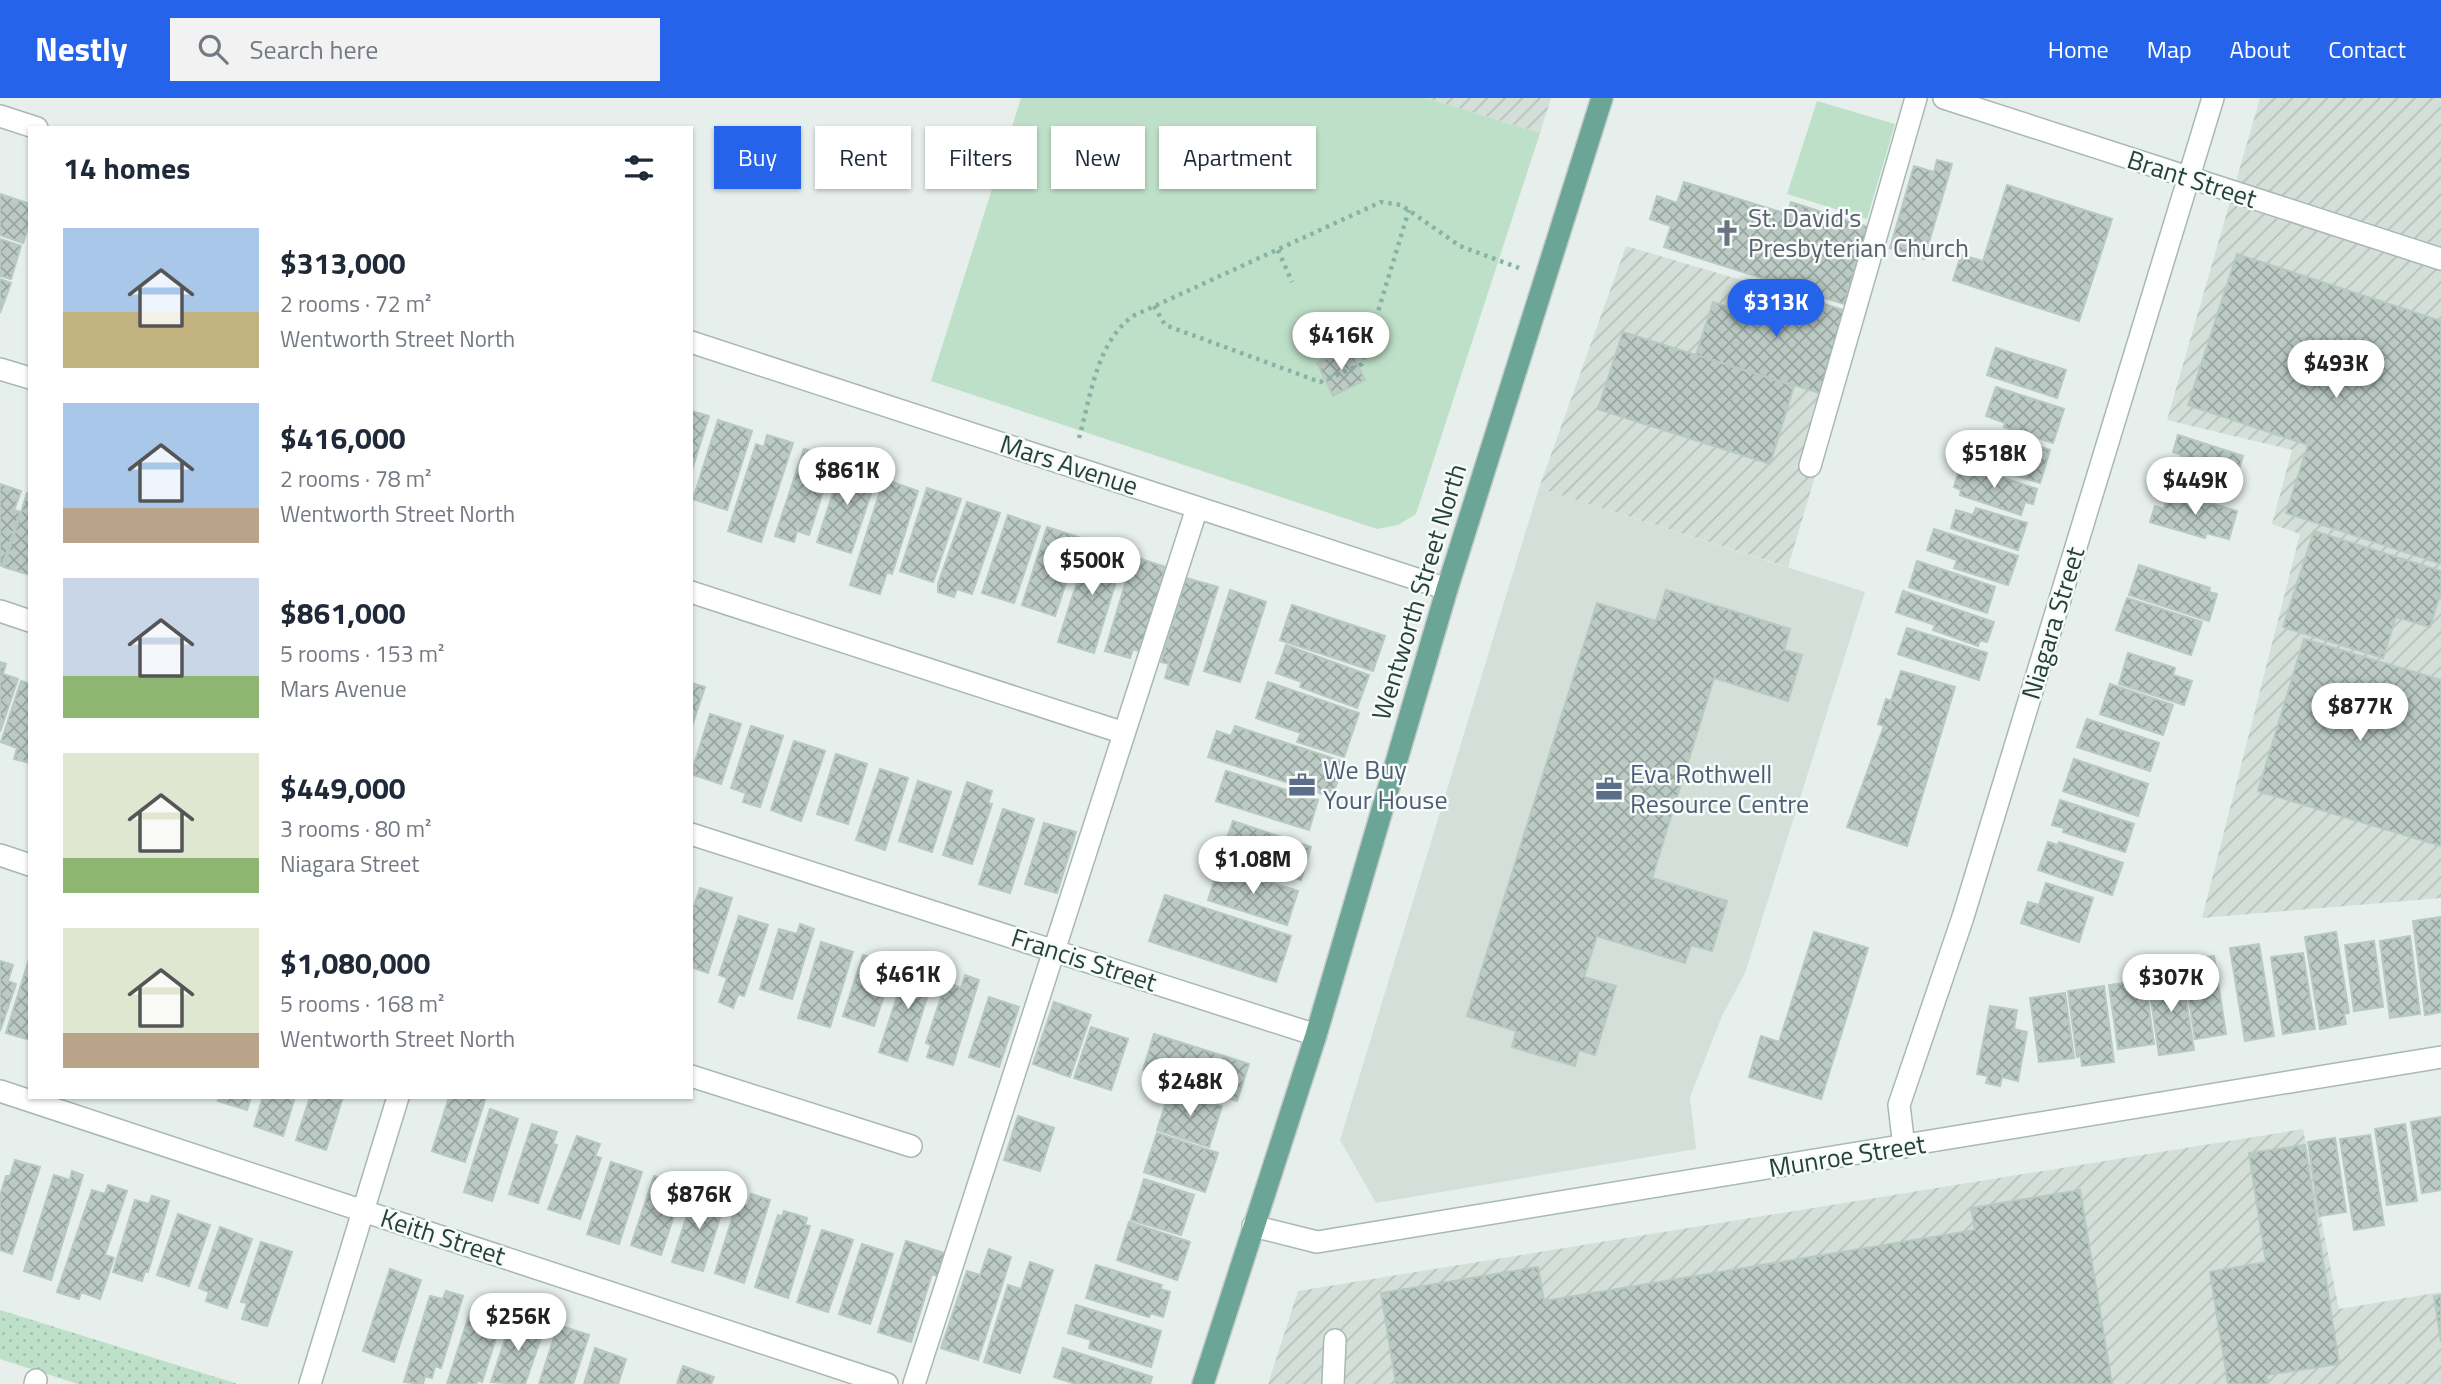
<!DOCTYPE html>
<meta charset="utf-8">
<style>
:root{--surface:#fff;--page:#f2f2f3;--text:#1f2937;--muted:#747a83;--accent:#2563eb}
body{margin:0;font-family:"Titillium Web",sans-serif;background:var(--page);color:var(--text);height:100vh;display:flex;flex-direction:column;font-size:26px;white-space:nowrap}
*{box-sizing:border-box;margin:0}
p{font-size:23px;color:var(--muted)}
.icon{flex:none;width:38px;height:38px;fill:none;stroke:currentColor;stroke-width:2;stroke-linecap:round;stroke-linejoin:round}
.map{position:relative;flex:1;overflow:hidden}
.sheet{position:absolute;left:28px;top:28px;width:665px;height:973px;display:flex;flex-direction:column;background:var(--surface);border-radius:0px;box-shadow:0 2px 5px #0004}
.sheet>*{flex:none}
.top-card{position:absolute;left:714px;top:28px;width:665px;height:63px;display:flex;gap:14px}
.price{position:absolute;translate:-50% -60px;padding:0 16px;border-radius:24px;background:#fff;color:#222;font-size:23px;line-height:46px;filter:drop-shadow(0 2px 4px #0008)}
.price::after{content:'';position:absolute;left:50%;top:42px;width:21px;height:16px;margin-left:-10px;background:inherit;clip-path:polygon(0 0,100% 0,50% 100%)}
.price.current{background:var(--accent);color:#fff}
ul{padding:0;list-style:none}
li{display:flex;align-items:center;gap:21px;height:175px;padding:0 35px}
li span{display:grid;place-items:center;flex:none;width:196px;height:140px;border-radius:0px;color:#555}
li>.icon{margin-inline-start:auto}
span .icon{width:84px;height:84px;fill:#fffc;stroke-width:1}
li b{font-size:30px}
h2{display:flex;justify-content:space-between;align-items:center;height:84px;padding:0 35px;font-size:30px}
.pill{padding:0 24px;border-radius:0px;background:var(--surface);box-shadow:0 2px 5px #0004;font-size:24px;line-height:63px}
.pill.current{background:var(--accent);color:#fff}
header{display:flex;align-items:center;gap:42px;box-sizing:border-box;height:98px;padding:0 35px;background:var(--accent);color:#fff}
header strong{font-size:33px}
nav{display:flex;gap:38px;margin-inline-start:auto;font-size:24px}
.search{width:490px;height:63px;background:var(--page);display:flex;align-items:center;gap:18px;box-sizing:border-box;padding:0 24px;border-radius:0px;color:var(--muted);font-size:26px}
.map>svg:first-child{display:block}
.built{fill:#d4dfda}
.industrial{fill:url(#industrial-furrows)}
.grass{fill:url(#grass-dots)}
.green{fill:#bfe0c8}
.building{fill:url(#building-cross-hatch);stroke:#b8c9c2;stroke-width:2}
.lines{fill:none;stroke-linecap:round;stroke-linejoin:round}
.minor-casing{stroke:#a8b8b2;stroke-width:24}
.major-casing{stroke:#c2cac8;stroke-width:24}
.path{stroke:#86b3a5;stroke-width:4.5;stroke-dasharray:3.5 5;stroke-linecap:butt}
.minor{stroke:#fff;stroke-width:21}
.major{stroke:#6aa596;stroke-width:21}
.labels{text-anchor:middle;stroke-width:5;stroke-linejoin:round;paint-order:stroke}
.street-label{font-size:26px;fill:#24423a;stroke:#f7fbf9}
.worship-label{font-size:26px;fill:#5b616d;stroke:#f7fbf9;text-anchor:start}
.service-label{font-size:26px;fill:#4e5e75;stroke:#f7fbf9;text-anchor:start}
</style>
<header>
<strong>Nestly</strong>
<div class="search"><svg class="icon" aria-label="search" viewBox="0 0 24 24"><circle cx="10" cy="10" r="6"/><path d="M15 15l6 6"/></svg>Search here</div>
<nav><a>Home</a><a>Map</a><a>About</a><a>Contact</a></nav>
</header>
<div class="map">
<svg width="2441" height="1286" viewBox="0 0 2441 1286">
<defs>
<pattern id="industrial-furrows" width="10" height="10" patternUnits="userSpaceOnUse" patternTransform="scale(1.75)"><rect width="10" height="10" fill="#d4dfda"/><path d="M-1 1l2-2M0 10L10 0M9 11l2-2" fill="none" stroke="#b6c1bc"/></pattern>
<pattern id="grass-dots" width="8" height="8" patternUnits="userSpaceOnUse" patternTransform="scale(1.75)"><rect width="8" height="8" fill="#bfe0c8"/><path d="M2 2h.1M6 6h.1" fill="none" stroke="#a4c1ad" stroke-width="1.8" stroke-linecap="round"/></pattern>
<pattern id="building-cross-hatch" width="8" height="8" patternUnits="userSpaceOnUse" patternTransform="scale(1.75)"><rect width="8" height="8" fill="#bbcac4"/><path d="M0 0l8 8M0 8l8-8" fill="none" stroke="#98a6a0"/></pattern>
</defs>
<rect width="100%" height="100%" fill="#e6efeb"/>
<path class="built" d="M1539 390 1865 494 1745 875 1722 918 1690 999 1696 1051 1376 1105 1340 1042Z"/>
<path class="industrial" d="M1427 0H1551L1540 35Z
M2260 0H2441V800L2202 820 2300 436 2272 426 2292 352 2167 322Z
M1626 148 1863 218 1788 469 1539 390Z
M2303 1031 2339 1211 2441 1194V1286H1268L1298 1193Z"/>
<path class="grass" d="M0 1212 238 1286H78L0 1261Z"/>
<path class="green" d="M1021 0H1427L1540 35 1416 416 1398 427 1377 431 931 283Z
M1817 3 1895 26 1867 121 1787 96Z"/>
<path class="building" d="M1937 62 1952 66 1924 161 1890 150 1914 68 1934 74Z
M1684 84 1787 116 1791 104 1868 129 1844 206 1664 149 1671 128 1650 121 1657 98 1677 105Z
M2007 87 2112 121 2079 223 1953 182 1961 157 1983 163Z
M0 96 30 106V124L23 145 0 137Z
M0 141 21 148 11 181 0 178Z
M2237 156 2441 223V466L2286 415 2308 347 2188 307Z
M0 181 11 185 0 215Z
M1768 188 1846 213 1820 295 1696 257 1713 204 1758 218Z
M1623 234 1794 288 1770 366 1598 311Z
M1349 249 1365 282 1333 298 1317 265Z
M1996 250 2066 272 2057 300 1987 277Z
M1996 289 2064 311 2053 345 2004 329 2005 325 1986 318Z
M691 313 709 318 691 375Z
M718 322 752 333 727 412 693 401Z
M1996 335 2050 352 2040 385 1967 362 1974 342 1992 347Z
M767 337 793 345 761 444 728 433 756 346 764 349Z
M2178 337 2243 358 2230 400 2174 382 2182 357 2173 354Z
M804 351 834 360 809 437 797 433 794 444 775 438Z
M843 364 878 375 851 455 817 444Z
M1961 366 2037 391 2033 406 2025 404 2021 417 1960 397 1961 392 1954 389Z
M884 381 918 393 892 476 887 474 880 496 850 487Z
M0 386 21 393 14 412 20 414 2 468 0 467Z
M927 390 961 401 933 484 900 473Z
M2169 393 2237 413 2229 441 2206 435 2205 440 2150 424 2155 408 2164 411Z
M27 395 30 396V477L4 469Z
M967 404 1000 415 972 496 957 491 954 499 938 494V486Z
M1976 410 2027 425 2018 452 1951 430 1956 412 1973 417Z
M1008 417 1040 428 1014 505 982 495Z
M1047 429 1081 440 1055 518 1022 507Z
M1934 431 2018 458 2008 487 1954 470 1957 462 1927 452Z
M2314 433 2441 473V493L2430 529 2396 519 2383 560 2283 529Z
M1090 443 1125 454 1094 555 1058 544Z
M1138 460 1166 469 1163 476 1168 478 1144 555 1133 551 1130 560 1105 553 1130 470 1135 471Z
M1917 463 1995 489 1987 515 1909 489Z
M2139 467 2210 490 2209 494 2217 496 2209 523 2129 497Z
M1186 480 1218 489 1188 587 1165 580 1169 566 1161 564Z
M1230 492 1266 504 1240 584 1204 573Z
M1666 492 1790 531 1784 552 1802 557 1788 603 1714 580 1652 780 1727 803 1712 853 1691 847 1685 865 1597 838 1584 879 1616 888 1595 957 1579 952 1575 968 1512 949 1516 933 1467 918 1597 505 1656 523Z
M1903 493 1994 524 1987 544 1980 542 1978 548 1933 532 1935 527 1896 514Z
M2127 500 2202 524 2191 557 2116 532Z
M1292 507 1385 538 1373 573 1280 542Z
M1907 530 1987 555 1979 582 1898 556Z
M2304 541 2441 582V748L2258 693Z
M1286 547 1369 577 1357 610 1300 589 1302 584 1276 575Z
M2128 555 2175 570 2173 577 2192 583 2184 607 2119 586Z
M0 564 6 566 3 576 18 581 0 634Z
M1901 573 1955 589 1907 748 1847 729 1884 628 1878 626 1886 601 1891 603Z
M21 583 30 586V665L14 661 17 650 1 644Z
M1268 584 1359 615 1344 659 1297 644 1301 635 1256 620Z
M691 585 705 589 691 631Z
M2110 586 2173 607 2163 637 2100 616Z
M710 616 741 626 721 686 691 676Z
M2087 621 2159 645 2150 673 2077 649Z
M751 628 783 638 760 709 743 704 746 695 731 690Z
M1235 628 1344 664 1332 699 1208 659 1217 633 1231 638Z
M794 643 825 653 801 723 771 712Z
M836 656 867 666 848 726 817 716Z
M2074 661 2148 686 2138 718 2063 693Z
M880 671 908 680 885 752 856 742Z
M1226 673 1318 702 1309 732 1216 703Z
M918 683 951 694 932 754 899 743Z
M967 684 992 693 988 705 992 706 972 766 943 757Z
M2060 702 2134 726 2125 754 2063 734 2064 730 2052 727Z
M1003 711 1034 721 1010 795 979 786Z
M1233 723 1311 749 1301 782 1221 757Z
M1044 725 1076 734 1057 795 1025 786Z
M2048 744 2058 747 2059 744 2123 765 2112 797 2038 772Z
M1219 768 1298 793 1287 827 1208 802Z
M2046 785 2093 800 2079 844 2021 825 2028 804 2039 807Z
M700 790 732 800 708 875 691 869V817Z
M1165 797 1291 838 1276 884 1149 843Z
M739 818 768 827 744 898 738 896 733 910 719 904 727 880 719 877Z
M2441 819V914L2425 917 2413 823Z
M800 826 814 831 792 901 760 891 779 831 797 836Z
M1814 834 1868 850 1821 1001 1749 979 1761 938 1779 944Z
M2336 834 2349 915 2344 916 2346 926 2320 931 2305 839Z
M2410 838 2420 916 2390 920 2380 843Z
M2374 843 2383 909 2354 913 2345 847Z
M821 844 853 854 830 929 798 920Z
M2259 846 2274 938 2245 943 2230 850Z
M882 854 897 858 874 928 843 918 863 857 880 862Z
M2303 855 2315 931 2283 936 2271 859Z
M30 858V942L6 935Z
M2214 858 2226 936 2195 941 2183 862Z
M909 862 936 871 907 963 879 954Z
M0 863 13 867 8 883 16 886 0 933Z
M2182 875 2194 952 2159 957 2148 881Z
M965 877 979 882 953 967 927 959 931 947 926 945 946 884 961 890Z
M2145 882 2154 946 2118 951 2109 887Z
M2104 888 2114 964 2082 968 2081 958 2077 959 2068 893Z
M2065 895 2074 960 2039 964 2030 900Z
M989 899 1019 909 999 969 969 959Z
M1054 904 1091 917 1070 979 1033 966Z
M1990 908 2017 912 2014 931 2027 934 2018 983 2002 979 2000 988 1986 985 1988 978 1977 976Z
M1091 929 1128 941 1111 992 1074 980Z
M1154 936 1249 966 1237 1003 1143 972Z
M1170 992 1222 1008 1209 1049 1157 1032Z
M219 999H251L247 1012 218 1003Z
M263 999H295L283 1038 254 1028Z
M310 999H343L326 1052 296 1042Z
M449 999H486L465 1064 432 1053Z
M490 1011 518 1021 492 1103 464 1094Z
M1018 1018 1054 1030 1040 1073 1004 1062Z
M2441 1019V1092L2422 1095 2411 1024Z
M532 1026 557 1034 553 1046 557 1047 538 1105 509 1096Z
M2405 1026 2417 1103 2387 1107 2375 1031Z
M1157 1035 1218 1055 1205 1094 1144 1074Z
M2370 1037 2384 1127 2354 1132 2340 1041Z
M577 1038 600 1046 595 1058 601 1060 580 1121 548 1111Z
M2335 1040 2346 1114 2319 1118 2308 1044Z
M2305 1047 2339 1266 2266 1277 2268 1286H2228L2210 1174 2266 1164 2249 1055Z
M15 1062 40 1069 12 1156 0 1152V1098L6 1078H10Z
M611 1064 642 1074 619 1146 587 1136Z
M72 1073 83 1077 51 1182 24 1173 54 1077 70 1082Z
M654 1078 684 1087 661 1157 631 1147Z
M1144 1081 1194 1097 1181 1137 1131 1122Z
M108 1087 127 1093 105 1157 114 1160 100 1201 81 1194 79 1201 57 1194 92 1092 105 1096Z
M695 1092 726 1101 703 1173 672 1164Z
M2080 1092 2112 1286H1396L1381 1195 1538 1169 1544 1203 1975 1132 1971 1110Z
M751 1096 770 1102 744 1185 715 1175 737 1105 748 1108Z
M152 1098 169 1103 148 1174 145 1173 142 1183 113 1174 135 1102 149 1106Z
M784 1113 807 1120 805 1127 810 1128 788 1200 755 1189 778 1117 782 1119Z
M178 1116 210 1127 189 1188 157 1177Z
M1129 1124 1190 1144 1177 1182 1117 1162Z
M220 1129 252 1141 227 1210 206 1203 209 1194 199 1190Z
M822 1132 853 1142 828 1214 797 1204Z
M906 1143 950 1157 943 1180 932 1176 911 1244 878 1234Z
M261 1144 292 1154 267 1228 242 1221 247 1205 241 1204Z
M862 1146 893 1156 870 1226 839 1216Z
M989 1151 1011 1159 978 1262 941 1250 967 1173 980 1177Z
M1030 1164 1053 1172 1020 1275 984 1264 1008 1187 1021 1191Z
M1096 1167 1162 1187 1160 1191 1170 1194 1163 1219 1151 1215 1149 1219 1086 1200Z
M390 1171 421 1182 394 1264 363 1253Z
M446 1193 463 1198 441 1270 435 1268 432 1280 425 1278 423 1286 404 1284 430 1198 443 1201Z
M2441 1197V1244L2434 1198Z
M1076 1207 1161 1233 1151 1269 1089 1250 1091 1242 1068 1235Z
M471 1211 502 1221 482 1284 478 1282 476 1286H447Z
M530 1221 546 1226 525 1286 491 1284 511 1223 527 1229Z
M558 1227 589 1237 573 1286H539Z
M595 1250 626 1261 618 1286H584Z
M1063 1250 1152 1279 1150 1286H1076L1054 1279Z
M683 1268 714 1279 711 1286H677Z"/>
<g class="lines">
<defs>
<path id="minor" d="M1944 0 2441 161
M0 18 37 30
M691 244 1447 491
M0 271 30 280
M1810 368 1916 0
M691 494 1124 635
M0 513 30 523
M691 736 1316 937
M0 757 30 767
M691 978 911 1048
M0 993 887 1286
M1904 1049 1899 1007 1963 819 2213 0
M1253 1128 1317 1144 2441 959
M35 1286 36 1282
M310 1286 398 999
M914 1286 1197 410
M1333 1286 1335 1242"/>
<path id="major" d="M1203 1286 1316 937 1447 491 1602 0"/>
</defs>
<use href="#minor" class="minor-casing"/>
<use href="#major" class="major-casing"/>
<path class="path" d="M1278 152 1292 184
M1154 208 1165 227 1320 284 1325 282 1362 266 1409 112
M1079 340C1091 298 1096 245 1133 218L1381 104 1401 107 1460 148 1519 170"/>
<use href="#minor" class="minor"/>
<use href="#major" class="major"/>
</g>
<defs>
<symbol id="church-bare" viewBox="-9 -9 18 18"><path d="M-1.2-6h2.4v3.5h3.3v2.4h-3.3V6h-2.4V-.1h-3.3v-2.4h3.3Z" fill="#6b7280" stroke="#f7fbf9" stroke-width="2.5" paint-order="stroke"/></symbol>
<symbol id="office-bare" viewBox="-9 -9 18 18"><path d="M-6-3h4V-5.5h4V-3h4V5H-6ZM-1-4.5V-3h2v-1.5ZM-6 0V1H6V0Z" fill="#5c6f8a" stroke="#f7fbf9" stroke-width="2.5" paint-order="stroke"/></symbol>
</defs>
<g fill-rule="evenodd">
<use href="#church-bare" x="1708" y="116" width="38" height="38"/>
<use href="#office-bare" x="1283" y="668" width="38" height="38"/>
<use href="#office-bare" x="1590" y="672" width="38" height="38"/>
</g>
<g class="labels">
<g class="street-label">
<text transform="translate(2192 81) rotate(18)" y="9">Brant Street</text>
<text transform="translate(1069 367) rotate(18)" y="9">Mars Avenue</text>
<text transform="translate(1419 494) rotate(-73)" y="9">Wentworth Street North</text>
<text transform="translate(2053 525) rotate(-73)" y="9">Niagara Street</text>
<text transform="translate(1084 862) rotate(18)" y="9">Francis Street</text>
<text transform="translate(1847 1058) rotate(-9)" y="9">Munroe Street</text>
<text transform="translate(443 1139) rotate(18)" y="9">Keith Street</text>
</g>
<g class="worship-label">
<text x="1748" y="129">St. David's<tspan x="1748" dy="30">Presbyterian Church</tspan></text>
</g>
<g class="service-label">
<text x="1323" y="681">We Buy<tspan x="1323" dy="30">Your House</tspan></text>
<text x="1630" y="685">Eva Rothwell<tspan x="1630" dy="30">Resource Centre</tspan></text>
</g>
</g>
</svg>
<b class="price current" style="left:1776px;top:241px">$313K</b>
<b class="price" style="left:1341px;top:274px">$416K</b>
<b class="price" style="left:2336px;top:302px">$493K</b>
<b class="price" style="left:1994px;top:392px">$518K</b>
<b class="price" style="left:847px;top:409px">$861K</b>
<b class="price" style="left:2195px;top:419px">$449K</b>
<b class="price" style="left:1092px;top:499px">$500K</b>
<b class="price" style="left:2360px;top:645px">$877K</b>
<b class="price" style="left:1253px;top:798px">$1.08M</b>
<b class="price" style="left:908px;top:913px">$461K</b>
<b class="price" style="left:2171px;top:916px">$307K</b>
<b class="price" style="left:1190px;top:1020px">$248K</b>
<b class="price" style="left:699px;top:1133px">$876K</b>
<b class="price" style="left:518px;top:1255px">$256K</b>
<div class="top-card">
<a class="pill current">Buy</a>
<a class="pill">Rent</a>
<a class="pill">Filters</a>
<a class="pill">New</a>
<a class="pill">Apartment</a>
</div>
<section class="sheet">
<h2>14 homes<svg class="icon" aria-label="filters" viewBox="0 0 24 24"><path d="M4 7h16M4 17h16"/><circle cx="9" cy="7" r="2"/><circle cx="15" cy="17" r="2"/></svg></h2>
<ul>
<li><span style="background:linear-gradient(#a9c7e8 60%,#c2b280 0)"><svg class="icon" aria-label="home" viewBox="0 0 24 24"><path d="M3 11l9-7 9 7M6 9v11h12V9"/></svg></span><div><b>$313,000</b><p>2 rooms · 72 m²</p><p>Wentworth Street North</p></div></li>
<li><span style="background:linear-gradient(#a9c7e8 75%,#b9a48a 0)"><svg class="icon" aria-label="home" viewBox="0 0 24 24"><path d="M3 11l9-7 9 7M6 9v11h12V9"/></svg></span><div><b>$416,000</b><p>2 rooms · 78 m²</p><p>Wentworth Street North</p></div></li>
<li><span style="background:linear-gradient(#c9d6e8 70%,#8fb573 0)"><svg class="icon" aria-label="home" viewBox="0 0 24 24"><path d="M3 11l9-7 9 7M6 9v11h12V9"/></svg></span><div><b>$861,000</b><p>5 rooms · 153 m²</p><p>Mars Avenue</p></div></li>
<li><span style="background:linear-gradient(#dfe7d0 75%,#8fb573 0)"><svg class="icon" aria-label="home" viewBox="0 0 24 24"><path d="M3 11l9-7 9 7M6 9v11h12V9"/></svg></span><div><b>$449,000</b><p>3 rooms · 80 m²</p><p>Niagara Street</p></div></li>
<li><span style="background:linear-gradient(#dfe7d0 75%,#b9a48a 0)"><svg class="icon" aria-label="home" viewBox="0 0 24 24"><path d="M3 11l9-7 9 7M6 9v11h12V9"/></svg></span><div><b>$1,080,000</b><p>5 rooms · 168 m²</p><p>Wentworth Street North</p></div></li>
</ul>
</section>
</div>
